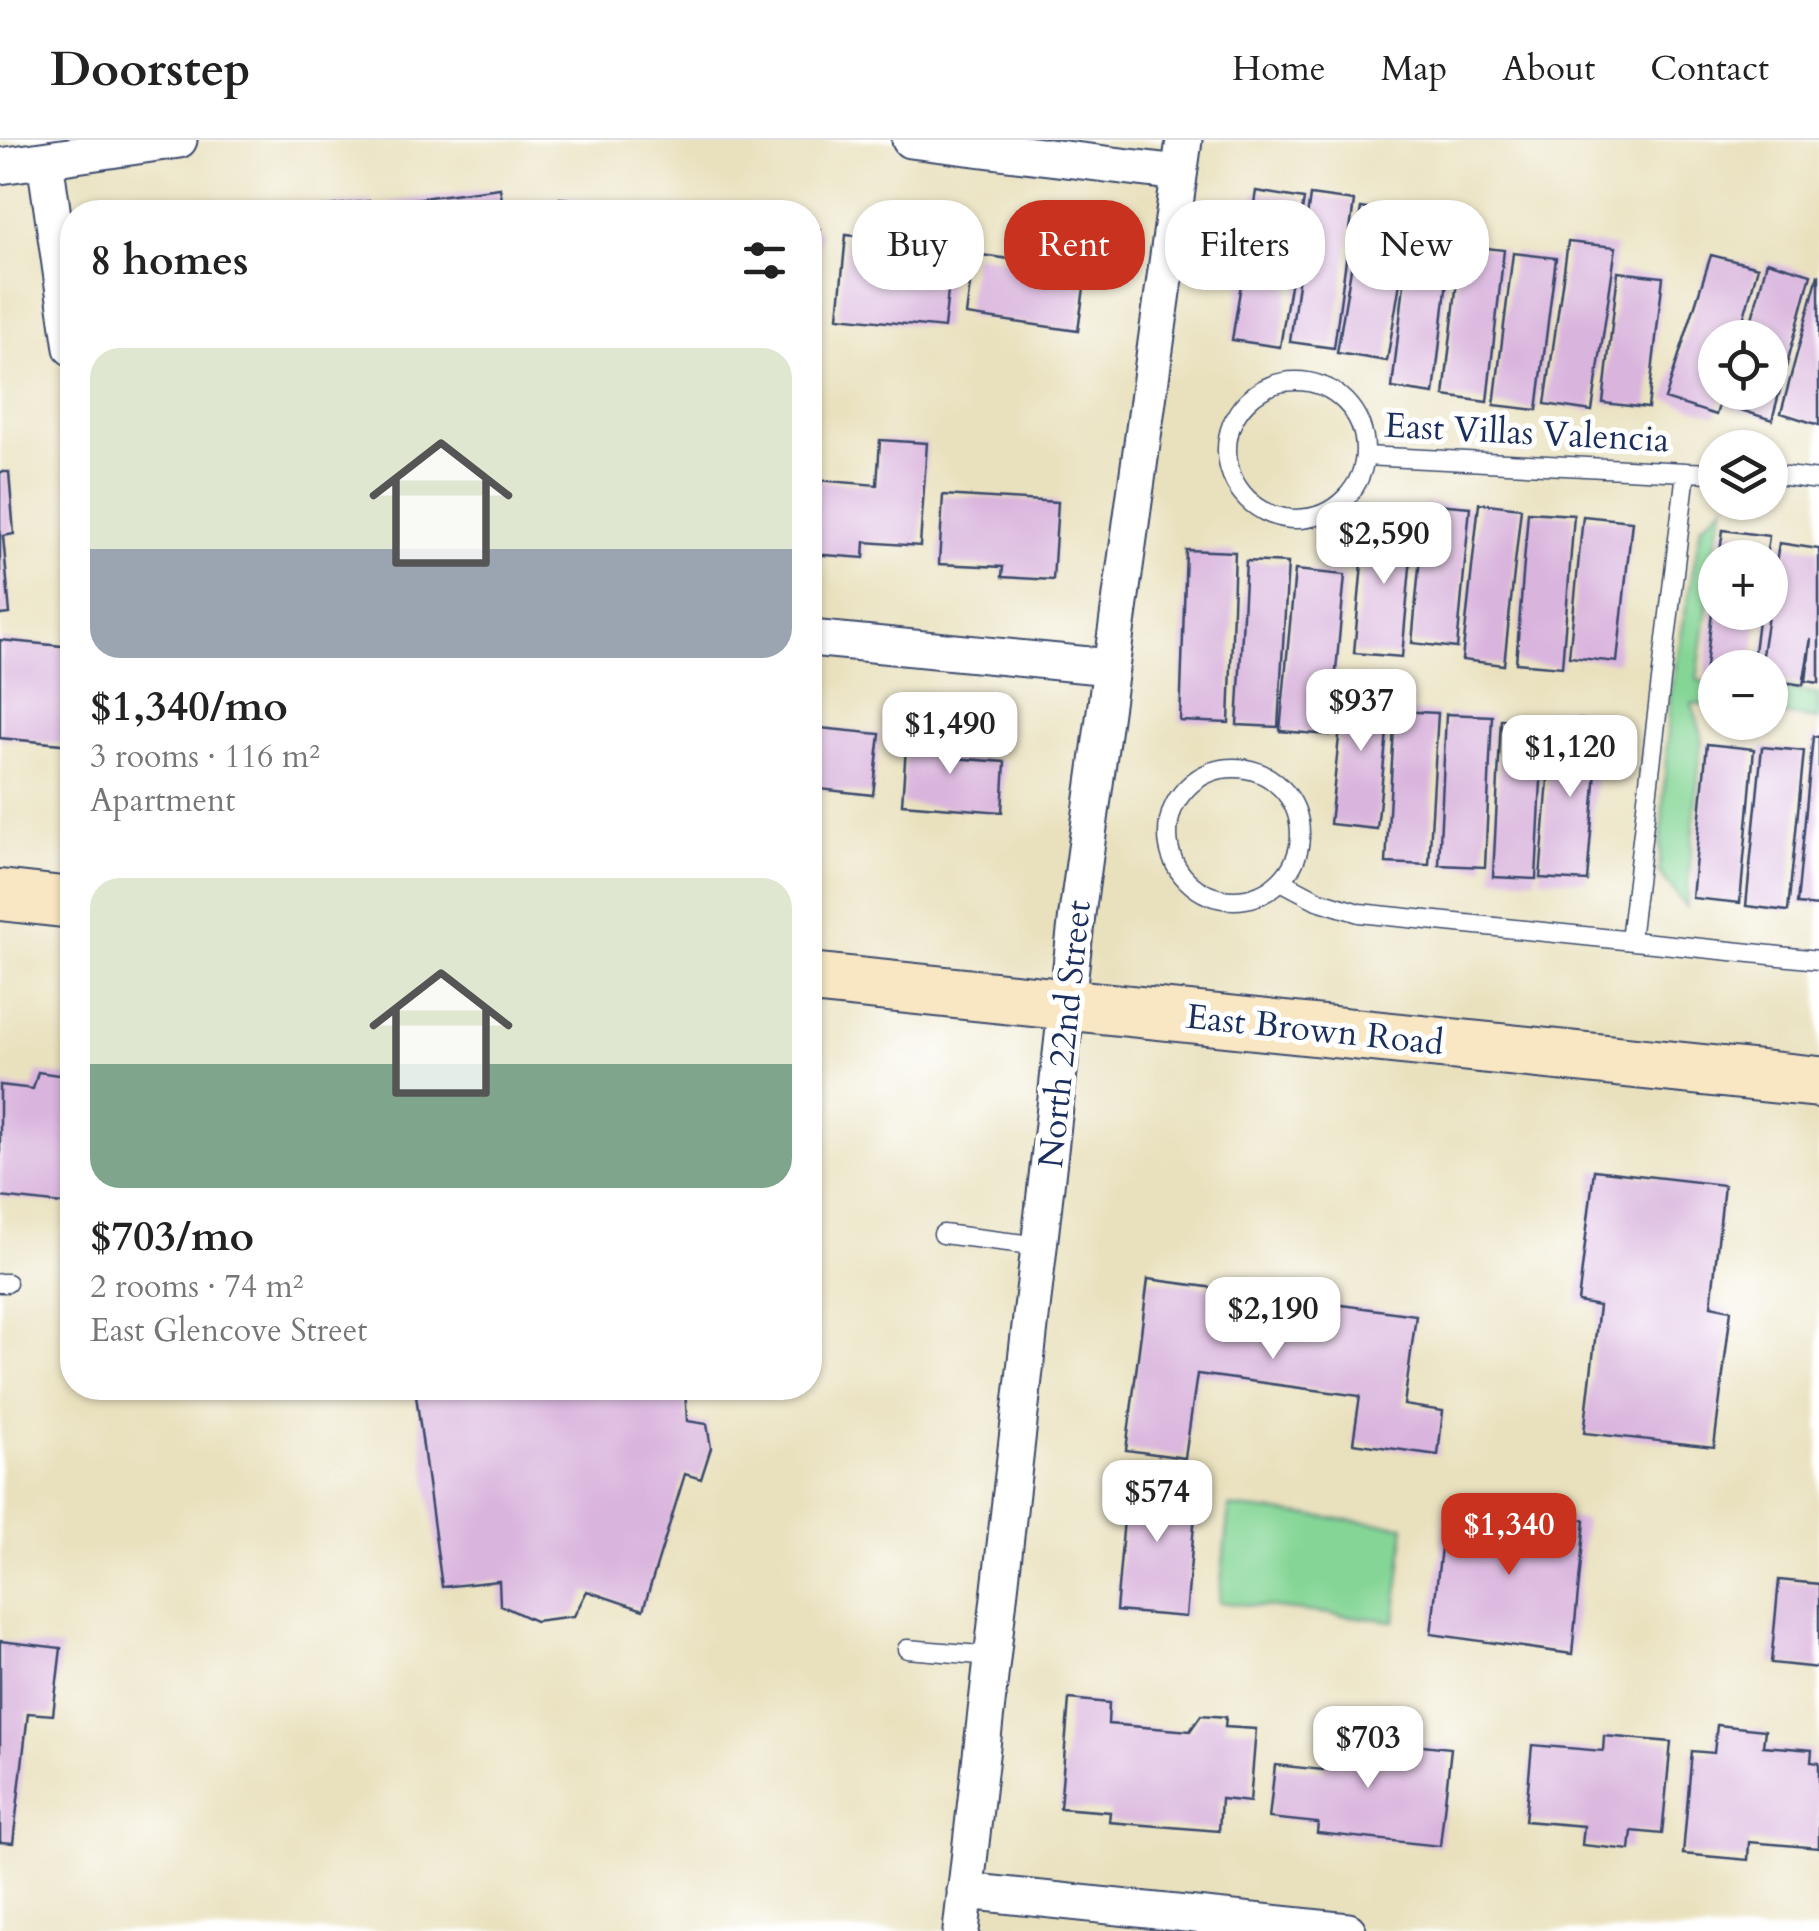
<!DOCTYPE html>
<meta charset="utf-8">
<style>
:root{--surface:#fff;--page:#f6f6f6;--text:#222;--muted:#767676;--line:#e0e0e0;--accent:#c8321e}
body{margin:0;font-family:Cardo,serif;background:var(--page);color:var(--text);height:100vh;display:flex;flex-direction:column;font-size:38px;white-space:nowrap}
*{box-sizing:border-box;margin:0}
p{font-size:32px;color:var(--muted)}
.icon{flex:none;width:55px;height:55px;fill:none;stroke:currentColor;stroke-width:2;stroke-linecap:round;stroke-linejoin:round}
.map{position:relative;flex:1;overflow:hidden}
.sheet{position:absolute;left:60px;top:60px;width:762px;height:1200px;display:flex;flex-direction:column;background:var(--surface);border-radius:40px;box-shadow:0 2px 8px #0004}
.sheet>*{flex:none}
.banner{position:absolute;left:852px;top:60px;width:815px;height:90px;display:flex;gap:20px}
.tools{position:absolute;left:1698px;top:180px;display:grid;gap:20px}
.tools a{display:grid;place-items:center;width:90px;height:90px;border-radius:50%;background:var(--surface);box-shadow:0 2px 8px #0004;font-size:50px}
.price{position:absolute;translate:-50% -85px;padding:0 22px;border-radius:20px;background:#fff;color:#222;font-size:32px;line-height:65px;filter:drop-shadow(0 2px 5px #0008)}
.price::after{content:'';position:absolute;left:50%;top:60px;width:30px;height:22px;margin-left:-15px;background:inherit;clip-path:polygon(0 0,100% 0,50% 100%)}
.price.active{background:var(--accent);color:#fff}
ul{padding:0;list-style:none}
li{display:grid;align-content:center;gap:20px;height:530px;padding:0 30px}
li span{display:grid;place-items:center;height:310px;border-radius:30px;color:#555}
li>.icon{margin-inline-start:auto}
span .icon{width:180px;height:180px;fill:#fffc;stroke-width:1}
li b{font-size:42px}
h2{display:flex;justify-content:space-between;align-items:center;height:120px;padding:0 30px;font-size:42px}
.tag{padding:0 35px;border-radius:40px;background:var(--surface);box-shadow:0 2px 8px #0004;font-size:35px;line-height:90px}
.tag.active{background:var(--accent);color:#fff}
header{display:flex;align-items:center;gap:60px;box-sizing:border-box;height:140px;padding:0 50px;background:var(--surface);border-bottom:2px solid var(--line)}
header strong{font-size:48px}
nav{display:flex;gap:55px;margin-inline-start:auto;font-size:35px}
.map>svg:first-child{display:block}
.green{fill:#85d696;stroke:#50827a;stroke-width:2.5}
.building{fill:#d9b4dd}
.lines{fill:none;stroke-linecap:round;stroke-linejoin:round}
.service-casing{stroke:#3a4a6c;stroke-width:21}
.minor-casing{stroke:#3a4a6c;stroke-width:39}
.secondary-casing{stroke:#3a4a6c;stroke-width:54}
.service{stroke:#fff;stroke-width:18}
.minor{stroke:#fff;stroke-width:35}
.secondary{stroke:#f9e7c3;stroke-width:50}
.labels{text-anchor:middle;stroke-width:10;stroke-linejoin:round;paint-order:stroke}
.street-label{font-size:35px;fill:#1b2f5e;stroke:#fff}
</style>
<header>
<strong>Doorstep</strong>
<nav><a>Home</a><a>Map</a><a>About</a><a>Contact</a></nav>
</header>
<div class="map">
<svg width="1819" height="1791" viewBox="0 0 1819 1791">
<rect width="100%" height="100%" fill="#fff"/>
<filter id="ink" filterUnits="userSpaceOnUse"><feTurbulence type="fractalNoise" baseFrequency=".01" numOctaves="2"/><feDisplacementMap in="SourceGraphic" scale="20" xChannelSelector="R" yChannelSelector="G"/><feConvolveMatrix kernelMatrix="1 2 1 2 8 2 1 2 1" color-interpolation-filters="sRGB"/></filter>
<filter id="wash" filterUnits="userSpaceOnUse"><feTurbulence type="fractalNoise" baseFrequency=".0048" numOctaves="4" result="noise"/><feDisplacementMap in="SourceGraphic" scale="40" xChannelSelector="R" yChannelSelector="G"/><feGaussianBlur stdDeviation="2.25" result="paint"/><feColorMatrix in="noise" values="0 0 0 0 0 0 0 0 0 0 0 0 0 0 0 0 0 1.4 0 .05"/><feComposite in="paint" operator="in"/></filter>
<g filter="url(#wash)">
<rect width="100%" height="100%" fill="#e9e1be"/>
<path class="green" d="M1725 364 1718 389 1697 540 1715 545V566L1692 563 1702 595 1686 767 1659 732 1670 557 1701 386Z
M1770 545 1819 554V580L1770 573Z
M1229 1367 1405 1386 1395 1481 1219 1462Z"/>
<g id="blocks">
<path class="building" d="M500 48 504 72H391L390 62Z
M1256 51 1304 59 1280 207 1232 200Z
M1310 55 1354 61 1334 208 1290 202Z
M560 58 680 70V72H558Z
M370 61 371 72H298L297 70Z
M1361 68 1411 76 1387 221 1337 213Z
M810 89 820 90 813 160H810Z
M903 90 954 95 944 188 838 177 846 95 902 101Z
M1568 102 1616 107 1592 271 1545 264Z
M1461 105 1504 110 1487 262 1444 256Z
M1408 109 1450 114 1434 254 1392 248Z
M1040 112 1088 119 1078 191 966 175 974 114 1038 123Z
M1513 113 1556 118 1537 270 1494 265Z
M1711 115 1758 127 1738 198H1715V252H1723L1716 275 1665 259Z
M1767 121 1811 134 1772 280 1728 266 1732 252H1770V198H1747Z
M1618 132 1663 137 1648 268 1603 263Z
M1818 135H1819V285L1781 273Z
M880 300 927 303 920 406 865 402 864 418 812 414 817 340 877 345Z
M0 332H9L14 394 3 396 10 474 0 475Z
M943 355 1058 362 1053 440 1002 437 1003 427 939 424Z
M1425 363 1470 367 1457 508 1412 503Z
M1479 363 1521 368 1504 525 1462 520Z
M1528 372 1574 375 1562 527 1516 523Z
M1583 376 1632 381 1617 522 1569 517Z
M1366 378 1414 382 1402 517 1354 513Z
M1723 390 1769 396 1766 418H1719Z
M1779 403 1819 409V543L1806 541 1811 498 1803 545 1770 540V528H1760Z
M1186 410 1235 412 1229 583 1180 581Z
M1246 421 1288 423 1278 587 1237 585Z
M1295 430 1345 435 1330 595 1280 591Z
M1712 472H1759L1752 528H1715V537L1705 536Z
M0 500 72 507V605L0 598Z
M1345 539 1392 544 1377 689 1330 684Z
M1395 571 1438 573 1429 725 1386 723Z
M1446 574 1492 576 1485 727 1439 725Z
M1553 578 1600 581 1587 741 1540 738Z
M1501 579 1544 582 1536 739 1493 737Z
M810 587 880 594 873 655 810 648Z
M907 593 954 597 953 618 1005 622 1002 672 902 664Z
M1813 596 1819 597V766L1797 764Z
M1707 604 1754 609 1740 763 1692 758Z
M1762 607 1804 611 1788 771 1746 766Z
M38 932 72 937V1065L0 1057V945L33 949Z
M1594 1030 1724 1045 1711 1166 1731 1170 1714 1307 1584 1293 1599 1166 1578 1162Z
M1148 1139 1416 1175 1404 1265 1443 1271 1438 1315 1353 1303 1360 1256 1197 1234 1185 1318 1126 1310Z
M420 1248H685L687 1281 707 1284 711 1308 701 1339 685 1334 643 1470 587 1451 574 1476 535 1481 500 1465 499 1441 442 1447 416 1255Z
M1128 1333 1198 1339 1186 1477 1116 1471Z
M1446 1364 1585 1380 1572 1514 1431 1494Z
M1779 1440 1819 1444V1528L1771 1523Z
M0 1501 61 1508 53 1575 28 1573 13 1703 0 1702Z
M1069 1559 1109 1563 1108 1584 1190 1591 1201 1575 1226 1577 1225 1587 1256 1589 1250 1662 1221 1659 1219 1691 1109 1682 1110 1672 1060 1668Z
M1717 1585 1765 1590 1763 1606 1812 1610 1811 1622 1819 1623V1708L1749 1702 1748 1720 1683 1714 1692 1611 1714 1613Z
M1327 1595 1451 1608 1440 1706 1317 1693 1318 1683 1269 1678 1275 1625 1323 1630Z
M1604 1596 1671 1602 1662 1694 1632 1691 1630 1710 1582 1705 1584 1686 1525 1681 1532 1605 1603 1611Z"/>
</g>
</g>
<g filter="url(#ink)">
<use href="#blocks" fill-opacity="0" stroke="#3a4a6c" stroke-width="2.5"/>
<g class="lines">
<defs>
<path id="service" d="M1227 310a69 69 0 1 1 138 0a69 69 0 1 1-138 0Z
M1365 316 1686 332
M1770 334 1819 340
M1168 694a66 66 0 1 1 132 0a66 66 0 1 1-132 0Z
M1281 741 1317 760 1359 773 1819 820
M1630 800 1686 332 1715 333
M943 1094 1040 1106
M0 1143H7
M907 1509 992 1516"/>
<path id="minor" d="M910 0 1179 33
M45 20 72 208
M0 26 179 0
M810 498 1110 527
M965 1751 1348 1791
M961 1791 1077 774 1184 0"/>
<path id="secondary" d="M0 755 72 763
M810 838 1819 942"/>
</defs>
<use href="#service" class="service-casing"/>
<use href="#minor" class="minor-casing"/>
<use href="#secondary" class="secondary-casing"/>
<use href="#service" class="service"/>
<use href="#minor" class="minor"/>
<use href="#secondary" class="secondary"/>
</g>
</g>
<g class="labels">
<g class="street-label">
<text transform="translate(1527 292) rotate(3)" y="12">East Villas Valencia</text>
<text transform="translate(1315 889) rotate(6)" y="12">East Brown Road</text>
<text transform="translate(1064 894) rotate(-84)" y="12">North 22nd Street</text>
</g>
</g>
</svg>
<div class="tools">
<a><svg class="icon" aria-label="locate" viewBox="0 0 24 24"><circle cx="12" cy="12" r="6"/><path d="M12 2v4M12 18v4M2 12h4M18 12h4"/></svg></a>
<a><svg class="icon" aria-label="layers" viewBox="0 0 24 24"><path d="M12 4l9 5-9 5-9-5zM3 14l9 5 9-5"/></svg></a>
<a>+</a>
<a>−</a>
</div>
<b class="price" style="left:1384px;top:447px">$2,590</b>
<b class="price" style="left:1361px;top:614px">$937</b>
<b class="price" style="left:950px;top:637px">$1,490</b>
<b class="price" style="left:1570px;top:660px">$1,120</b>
<b class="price" style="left:1273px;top:1222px">$2,190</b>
<b class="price" style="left:1157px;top:1405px">$574</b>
<b class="price active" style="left:1509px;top:1438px">$1,340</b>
<b class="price" style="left:1368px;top:1651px">$703</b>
<div class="banner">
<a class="tag">Buy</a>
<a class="tag active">Rent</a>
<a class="tag">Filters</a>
<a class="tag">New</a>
</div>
<section class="sheet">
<h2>8 homes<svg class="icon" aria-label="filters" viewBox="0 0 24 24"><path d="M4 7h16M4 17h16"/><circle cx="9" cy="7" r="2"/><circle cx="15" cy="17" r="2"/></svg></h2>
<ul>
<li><span style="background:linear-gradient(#dfe7d0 65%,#9aa5b1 0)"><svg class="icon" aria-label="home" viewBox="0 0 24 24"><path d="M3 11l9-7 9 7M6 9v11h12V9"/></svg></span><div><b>$1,340/mo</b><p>3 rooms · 116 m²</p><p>Apartment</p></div></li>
<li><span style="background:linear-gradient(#dfe7d0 60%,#7fa58c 0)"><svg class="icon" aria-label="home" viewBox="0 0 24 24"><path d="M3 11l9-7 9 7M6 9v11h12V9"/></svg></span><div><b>$703/mo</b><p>2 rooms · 74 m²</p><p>East Glencove Street</p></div></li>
</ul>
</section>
</div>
